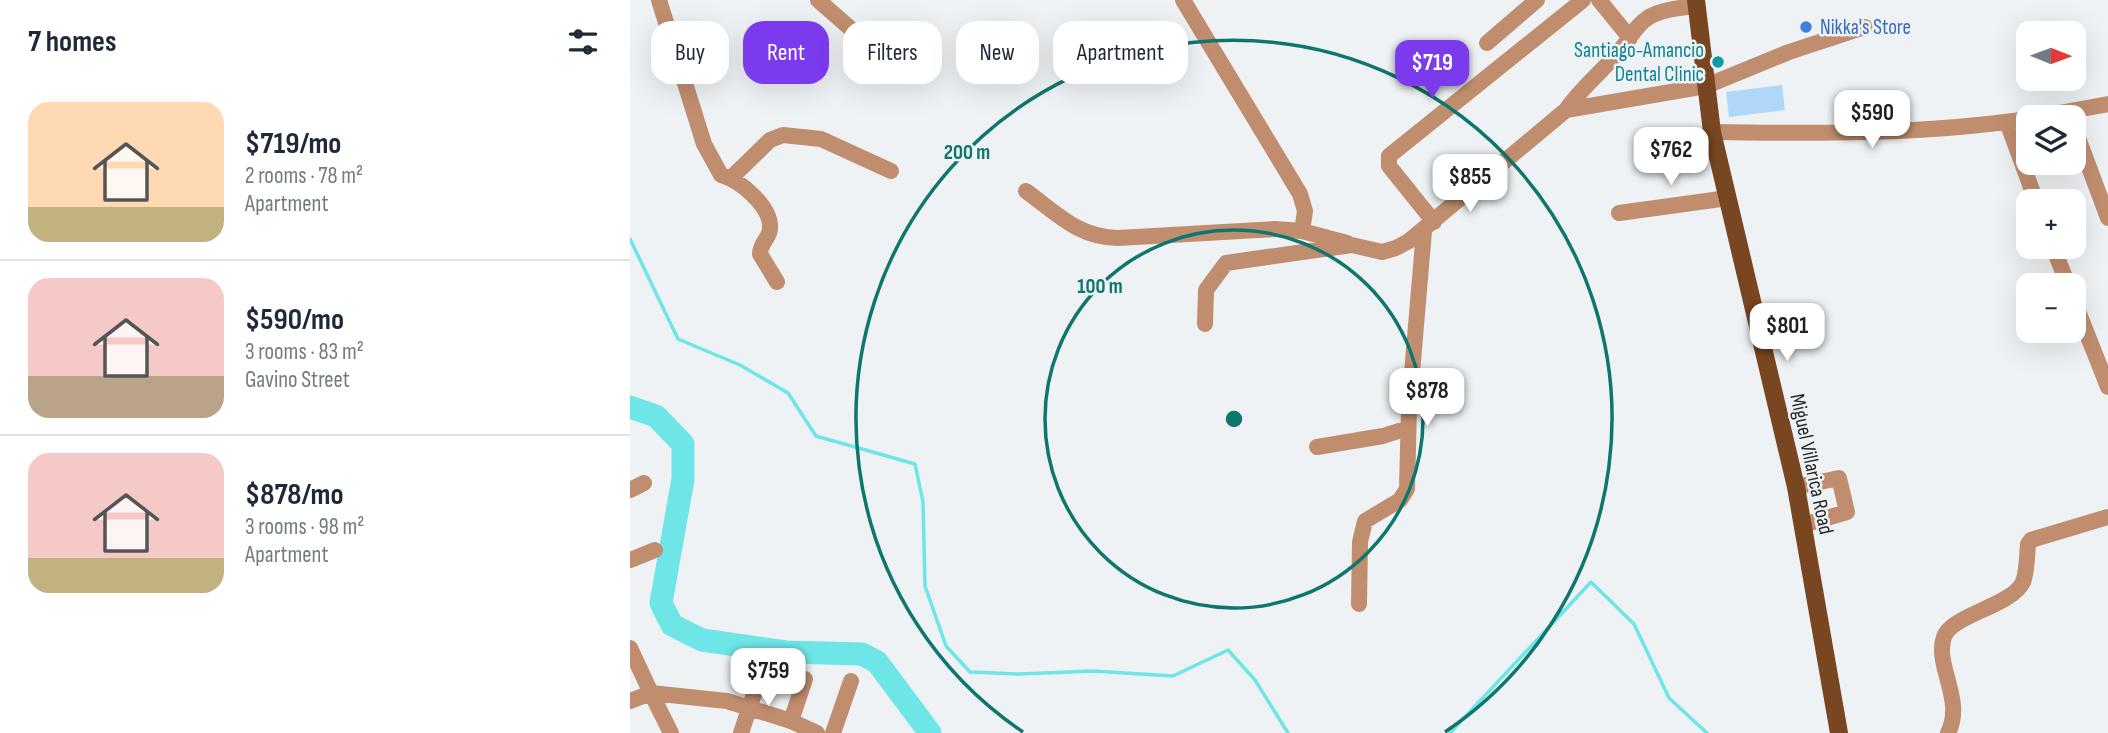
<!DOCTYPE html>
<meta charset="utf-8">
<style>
:root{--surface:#fff;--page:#f6f6f7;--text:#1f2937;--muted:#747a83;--line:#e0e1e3;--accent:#7c3aed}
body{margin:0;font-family:"Sofia Sans Condensed",sans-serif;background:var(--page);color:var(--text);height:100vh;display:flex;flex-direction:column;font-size:26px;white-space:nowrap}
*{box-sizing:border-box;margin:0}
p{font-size:23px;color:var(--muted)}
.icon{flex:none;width:38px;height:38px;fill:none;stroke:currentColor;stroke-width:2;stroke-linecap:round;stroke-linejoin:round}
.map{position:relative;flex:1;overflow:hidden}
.drawer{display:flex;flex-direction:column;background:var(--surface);width:630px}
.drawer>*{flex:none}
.banner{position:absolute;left:21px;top:21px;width:665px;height:63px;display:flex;gap:14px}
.needle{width:46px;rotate:91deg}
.tools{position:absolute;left:1386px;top:21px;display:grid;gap:14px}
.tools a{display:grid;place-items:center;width:70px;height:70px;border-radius:14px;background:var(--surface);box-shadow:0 7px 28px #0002;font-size:35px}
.price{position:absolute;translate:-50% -60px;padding:0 16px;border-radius:14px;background:#fff;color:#222;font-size:23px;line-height:46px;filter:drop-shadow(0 2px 4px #0008)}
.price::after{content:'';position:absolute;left:50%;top:42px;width:21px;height:16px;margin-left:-10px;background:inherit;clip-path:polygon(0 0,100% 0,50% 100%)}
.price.active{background:var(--accent);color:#fff}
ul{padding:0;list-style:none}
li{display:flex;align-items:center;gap:21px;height:175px;padding:0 28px}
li+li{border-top:2px solid var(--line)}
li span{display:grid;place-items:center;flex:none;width:196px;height:140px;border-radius:21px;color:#555}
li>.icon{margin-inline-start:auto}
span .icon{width:84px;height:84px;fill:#fffc;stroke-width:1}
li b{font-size:30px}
h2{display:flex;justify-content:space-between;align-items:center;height:84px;padding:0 28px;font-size:30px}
.pill{padding:0 24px;border-radius:21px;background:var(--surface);box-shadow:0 7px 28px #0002;font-size:24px;line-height:63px}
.pill.active{background:var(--accent);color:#fff}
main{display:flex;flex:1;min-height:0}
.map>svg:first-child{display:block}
.green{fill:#afd8f8}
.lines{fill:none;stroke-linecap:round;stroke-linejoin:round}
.stream{stroke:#6ee5e7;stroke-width:3.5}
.river{stroke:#6ee5e7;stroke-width:23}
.minor{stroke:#c08e6e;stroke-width:16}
.major{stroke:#784621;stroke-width:18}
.ring{fill:none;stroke:#0f766e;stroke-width:3.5}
.shop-dot{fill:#3f7fe0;stroke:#eef2f5;stroke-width:2.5}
.culture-dot{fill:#0f9aa8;stroke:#eef2f5;stroke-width:2.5}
.labels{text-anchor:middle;stroke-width:5;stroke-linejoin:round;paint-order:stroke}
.shop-label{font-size:21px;fill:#366cbe;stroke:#eef2f5;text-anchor:start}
.culture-label{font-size:21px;fill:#0d838f;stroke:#eef2f5;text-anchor:end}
.street-label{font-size:21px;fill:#262829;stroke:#eef2f5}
.centre{fill:#0f766e;stroke:#eef2f5;stroke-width:3.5}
.ring-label{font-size:21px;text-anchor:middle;font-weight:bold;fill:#0f766e;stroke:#eef2f5;stroke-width:5;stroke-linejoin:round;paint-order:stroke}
</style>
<main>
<section class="drawer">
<h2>7 homes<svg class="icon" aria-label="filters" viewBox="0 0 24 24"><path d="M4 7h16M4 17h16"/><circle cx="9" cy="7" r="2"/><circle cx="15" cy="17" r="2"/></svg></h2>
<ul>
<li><span style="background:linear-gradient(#ffd9b3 75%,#c2b280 0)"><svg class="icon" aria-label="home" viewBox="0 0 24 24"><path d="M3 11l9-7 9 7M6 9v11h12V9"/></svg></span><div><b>$719/mo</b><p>2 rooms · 78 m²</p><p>Apartment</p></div></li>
<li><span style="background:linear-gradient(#f6c9c9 70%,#b9a48a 0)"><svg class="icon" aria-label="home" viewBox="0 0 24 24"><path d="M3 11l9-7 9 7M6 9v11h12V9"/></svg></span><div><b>$590/mo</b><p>3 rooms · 83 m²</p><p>Gavino Street</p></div></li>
<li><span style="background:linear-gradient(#f6c9c9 75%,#c2b280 0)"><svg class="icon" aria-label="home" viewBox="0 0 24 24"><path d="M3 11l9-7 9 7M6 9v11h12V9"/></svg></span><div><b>$878/mo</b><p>3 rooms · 98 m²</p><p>Apartment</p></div></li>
</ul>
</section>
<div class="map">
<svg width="1478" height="733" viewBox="0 0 1478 733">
<rect width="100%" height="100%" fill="#eef2f5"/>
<path class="green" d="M1152 85 1155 110 1099 117 1096 92Z"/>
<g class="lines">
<path class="stream" d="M0 239 48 339 110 365 158 393 186 436 285 464 293 502 295 586 316 646 340 672 389 674 463 671 543 676 598 650 625 680 658 733
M820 733 961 582 1004 624 1039 698 1077 733"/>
<path class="river" d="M0 407 26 416 53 444V479L31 603 42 625 72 640 156 652 232 654 247 662 300 733"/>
<path class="minor" d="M29 0 74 144 91 175C110 180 142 207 140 229 139 239 130 243 130 254L147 282
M188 0 221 29
M553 0 670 194 675 211 672 231
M969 0 1000 38
M857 43 907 0
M936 110 1076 86 1159 52 1235 27
M1407 117 1478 104
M1377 122 1406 201
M1444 127 1478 218
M1082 132C1188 134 1294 134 1398 119
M101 178 140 140 153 135 191 139 261 171
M396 191C426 213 449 238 488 238L645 229 672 231 717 243
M989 213 1098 198
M804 222 759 166V156L953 0
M1423 247 1438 285
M1444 301 1478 387
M575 324 576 290 596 263 722 245 752 252 766 248 779 241 936 110C951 88 973 71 990 50 1000 39 1006 25 1019 17 1033 9 1051 8 1066 6
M687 447 753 436 778 428
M1166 487 1209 478 1217 512 1173 525
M0 490 14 483
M0 560 25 550
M729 604 730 542 735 521 770 500 777 489 779 408 794 231
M0 648 21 693 97 701 161 721 187 733
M0 701 21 693 41 733
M161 721 175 679
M111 733 131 673
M203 733 221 681
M1318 733C1335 700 1304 665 1314 637 1321 615 1382 606 1393 582 1397 572 1397 556 1398 544L1401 540 1478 517"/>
<path class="major" d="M1066 0 1082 132 1166 487 1209 733"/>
</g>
<g class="ring">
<circle cx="604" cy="419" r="189"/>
<path d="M393 732A378 378 0 1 1 815 732"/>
</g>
<circle class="shop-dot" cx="1176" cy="27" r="7"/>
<circle class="culture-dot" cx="1088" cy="62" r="7"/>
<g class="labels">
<g class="shop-label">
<text x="1190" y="34">Nikka's Store</text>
</g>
<g class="culture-label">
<text x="1074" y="57">Santiago-Amancio<tspan x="1074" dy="24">Dental Clinic</tspan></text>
</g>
<g class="street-label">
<text transform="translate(1182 464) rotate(78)" y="7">Miguel Villarica Road</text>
</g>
</g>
<circle cx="604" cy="419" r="10" class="centre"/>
<g class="ring-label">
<text x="337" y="159">200 m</text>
<text x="470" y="293">100 m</text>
</g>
</svg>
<div class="tools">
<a><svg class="needle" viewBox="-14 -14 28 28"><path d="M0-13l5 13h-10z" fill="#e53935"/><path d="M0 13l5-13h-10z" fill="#747a83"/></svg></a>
<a><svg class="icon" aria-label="layers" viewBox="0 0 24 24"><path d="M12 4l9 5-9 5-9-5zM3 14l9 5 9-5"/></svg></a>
<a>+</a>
<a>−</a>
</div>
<b class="price active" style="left:802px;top:100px">$719</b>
<b class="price" style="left:1242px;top:150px">$590</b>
<b class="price" style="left:1041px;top:187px">$762</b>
<b class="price" style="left:840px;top:214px">$855</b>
<b class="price" style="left:1157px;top:363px">$801</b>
<b class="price" style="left:797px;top:428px">$878</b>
<b class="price" style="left:138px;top:708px">$759</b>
<div class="banner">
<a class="pill">Buy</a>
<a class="pill active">Rent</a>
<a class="pill">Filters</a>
<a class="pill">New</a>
<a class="pill">Apartment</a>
</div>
</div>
</main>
